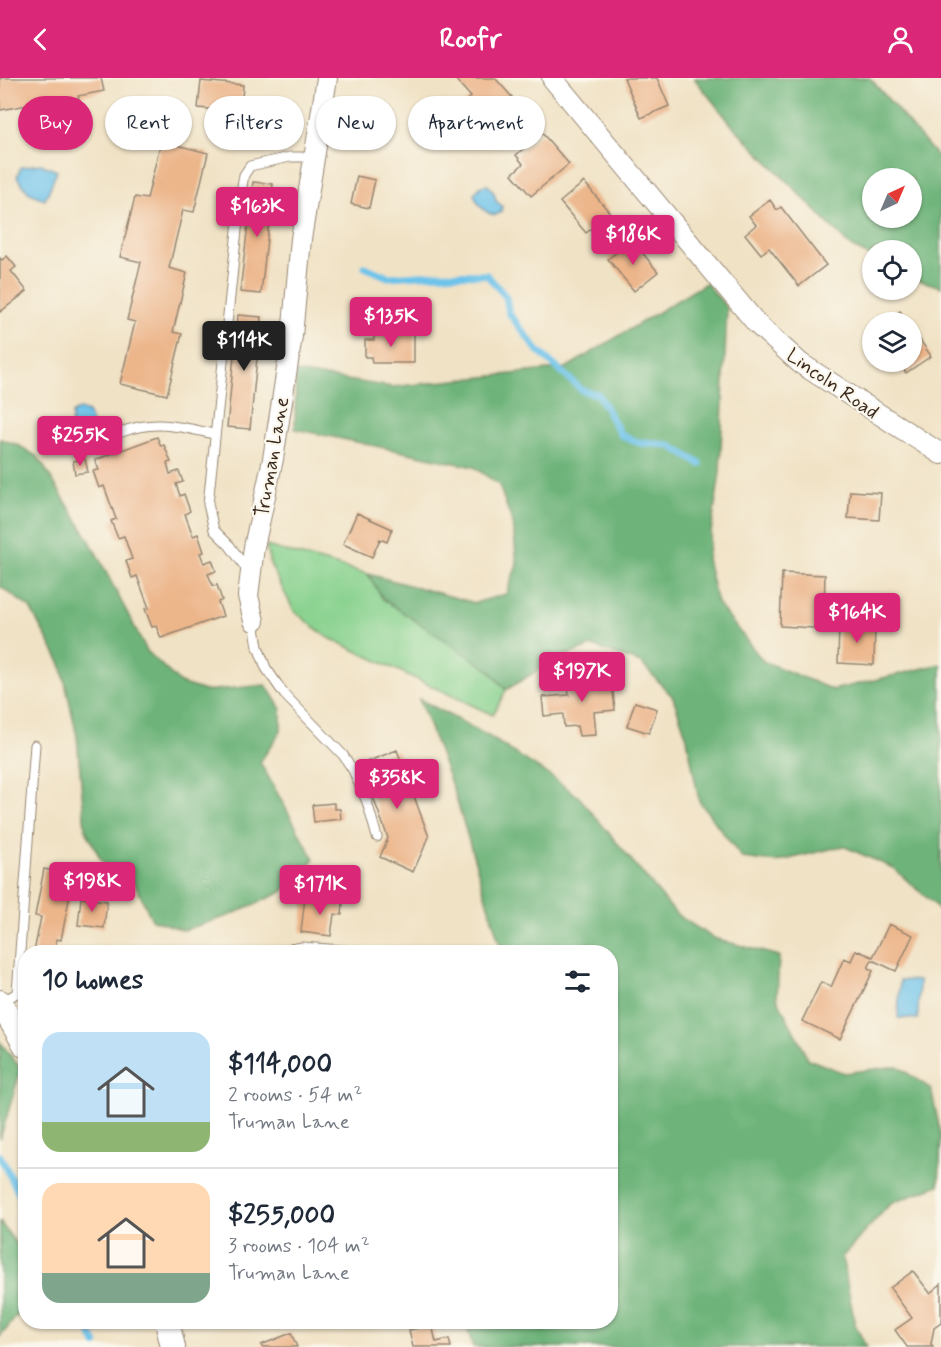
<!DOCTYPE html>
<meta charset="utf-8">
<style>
:root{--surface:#fff;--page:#f6f6f7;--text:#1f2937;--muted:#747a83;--line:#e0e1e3;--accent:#db2777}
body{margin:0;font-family:Mynerve,sans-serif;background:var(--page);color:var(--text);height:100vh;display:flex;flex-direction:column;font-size:22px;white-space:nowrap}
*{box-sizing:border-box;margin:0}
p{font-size:20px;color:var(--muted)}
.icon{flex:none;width:33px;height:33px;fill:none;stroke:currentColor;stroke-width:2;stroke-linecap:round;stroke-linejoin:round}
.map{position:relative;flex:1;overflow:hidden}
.details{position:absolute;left:18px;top:867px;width:600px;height:384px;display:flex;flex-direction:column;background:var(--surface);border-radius:24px;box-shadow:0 2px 4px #0004}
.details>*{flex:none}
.top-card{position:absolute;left:18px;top:18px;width:600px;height:54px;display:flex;gap:12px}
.needle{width:39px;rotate:44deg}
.tools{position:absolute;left:862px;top:90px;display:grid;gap:12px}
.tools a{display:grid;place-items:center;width:60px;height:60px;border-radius:50%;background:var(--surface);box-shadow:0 2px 4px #0004;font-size:30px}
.price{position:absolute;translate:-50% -51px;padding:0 14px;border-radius:6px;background:var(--accent);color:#fff;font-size:20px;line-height:39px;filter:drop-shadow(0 2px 3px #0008)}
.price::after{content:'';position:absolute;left:50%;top:36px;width:18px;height:14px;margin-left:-9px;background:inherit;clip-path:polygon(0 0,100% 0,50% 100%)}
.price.active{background:#222;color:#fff}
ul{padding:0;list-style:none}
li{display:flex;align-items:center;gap:18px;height:150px;padding:0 24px}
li+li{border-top:2px solid var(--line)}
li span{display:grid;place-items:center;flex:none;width:168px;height:120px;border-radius:18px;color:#555}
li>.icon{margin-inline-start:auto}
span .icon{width:72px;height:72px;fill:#fffc;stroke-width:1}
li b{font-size:26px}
h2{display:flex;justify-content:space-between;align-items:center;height:72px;padding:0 24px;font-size:26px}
.pill{padding:0 21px;border-radius:27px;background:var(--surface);box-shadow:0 2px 4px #0004;font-size:21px;line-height:54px}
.pill.active{background:var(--accent);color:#fff}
header{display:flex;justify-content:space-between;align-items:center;height:78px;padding:0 24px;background:var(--accent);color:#fff;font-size:27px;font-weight:700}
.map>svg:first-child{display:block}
.green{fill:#89d28f;stroke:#627e56;stroke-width:1.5}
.forest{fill:#6eb47a;stroke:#546f4c;stroke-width:1.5;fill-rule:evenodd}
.water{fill:#6dc3ea;stroke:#547684;stroke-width:1.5}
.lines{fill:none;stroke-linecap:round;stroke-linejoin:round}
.stream{stroke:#6dc3ea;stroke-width:7}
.building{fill:#ecb58a}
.service-casing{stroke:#968672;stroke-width:11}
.minor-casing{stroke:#968672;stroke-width:22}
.tertiary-casing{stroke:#968672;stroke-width:26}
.service{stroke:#fff;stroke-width:9}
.minor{stroke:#fff;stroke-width:20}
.tertiary{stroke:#fff;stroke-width:24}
.labels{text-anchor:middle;stroke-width:4.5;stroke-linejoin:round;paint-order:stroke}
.street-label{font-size:20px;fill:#3b2a1e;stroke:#fbf7ec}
</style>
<header><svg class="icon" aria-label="back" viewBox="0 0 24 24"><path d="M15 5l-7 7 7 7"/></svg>Roofr<svg class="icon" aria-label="person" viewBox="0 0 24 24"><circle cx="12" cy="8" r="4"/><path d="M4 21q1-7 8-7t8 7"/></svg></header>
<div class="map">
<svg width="941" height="1269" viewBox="0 0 941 1269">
<rect width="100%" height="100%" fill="#fbf7ec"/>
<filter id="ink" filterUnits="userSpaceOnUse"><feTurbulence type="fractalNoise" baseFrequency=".0167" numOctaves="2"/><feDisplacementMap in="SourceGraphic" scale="12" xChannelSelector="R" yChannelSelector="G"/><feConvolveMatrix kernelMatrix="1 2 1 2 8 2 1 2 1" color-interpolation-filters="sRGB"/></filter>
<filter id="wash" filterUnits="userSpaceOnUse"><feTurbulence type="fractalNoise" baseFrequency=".008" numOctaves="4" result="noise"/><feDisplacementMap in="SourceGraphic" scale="24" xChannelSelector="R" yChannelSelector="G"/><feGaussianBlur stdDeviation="1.35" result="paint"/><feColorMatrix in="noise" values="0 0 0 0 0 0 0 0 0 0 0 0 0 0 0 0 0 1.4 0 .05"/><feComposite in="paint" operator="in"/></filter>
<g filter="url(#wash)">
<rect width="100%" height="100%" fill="#f0e2c5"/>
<path class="green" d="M266 468 368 496 383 521 489 592 506 612 493 637 327 559 294 533 270 486Z"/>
<path class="forest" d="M694 0H870L941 83V209L912 200V172H873V181L849 167 731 46ZM873 100H912V140H873Z
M706 205 727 230 720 395 707 481 717 525 763 583 833 612 941 586V836L935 827 893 790 843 768 776 784 742 780 699 723 687 660 673 619 641 585 592 568 556 581 506 612 489 592 383 521 368 496 475 525 506 516 517 487 513 446 499 407 474 389 295 351 296 294 392 309 566 290Z
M0 361 18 367 38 379 89 461 147 573 180 605 205 613 266 607 281 631V653L260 684 314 781 282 814 228 838 184 852 152 842 135 806 102 784 85 750 77 658 61 586 30 530 0 508Z
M419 621 488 658 552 699 579 719 677 837 713 860 779 878 777 920 808 981 844 995 897 988 931 1011 941 1057 939 1107 890 1126 842 1179 855 1246 866 1269H473L465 1244H610V874H502L454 713Z
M0 964 21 991 0 1061Z
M0 1144 26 1179 25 1228 0 1259Z"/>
<path class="water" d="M41 86 57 93 45 122 28 114 17 99 21 89Z
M488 107 494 115 496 123 502 128 501 134 496 137C485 136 477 126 474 116L481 108Z
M79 331 88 334 92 345C84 354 86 359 81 367L72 369 67 367 64 357 71 349 72 336Z
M900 902 919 903 918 941 898 940Z"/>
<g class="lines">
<path class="stream" d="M365 189 388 199 436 196 487 197 506 219 509 235 537 272 583 313 598 316 621 357 640 365 669 367 700 386
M0 1078 26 1130
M84 1244 96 1266"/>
</g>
<g id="blocks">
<path class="building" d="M0 0H101L104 13 78 18 80 24 66 26 65 20 58 21 59 27 45 30 44 24 0 32Z
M459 0H495L512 19 488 40 482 32 475 38 464 25 471 19 456 2Z
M624 0H657L669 28 641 40Z
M201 3 243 7 241 34 198 30Z
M542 55 569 86 531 118 512 96 523 86 516 77Z
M161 63 208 75 194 134 183 132 169 190 187 195 173 254 182 256 167 317 120 306 135 244 127 242 141 184 120 179 135 119 147 121Z
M357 98 375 102 369 130 351 126Z
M253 104 273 106 261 216 240 214Z
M584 104 610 135 586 155 560 124Z
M770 122 777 132 781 129 826 187 799 208 769 170 761 176 745 156 756 147 749 138Z
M632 162 658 194 634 213 608 181Z
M7 178 16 189 11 193 27 213 0 234V180L2 182Z
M900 233 908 244H882Z
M238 237 261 239 250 351 227 349Z
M912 250 931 278 906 295 898 284H912Z
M374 254H414V285H372L371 279H365V262H374Z
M157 359 161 368 164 367 171 384 167 385 170 396 179 393 183 404 176 406 180 418 184 416 190 433 185 436 193 458 198 456 204 474 200 475 204 485 212 482 216 493 208 496 213 508 217 507 222 522 218 524 223 538 161 560 156 548 152 549 145 531 149 530 137 498 132 500 126 483 132 481 124 458 118 460 111 443 116 441 104 408 99 410 93 393 99 392 95 382Z
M85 381 88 394 75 396 73 383Z
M850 413 881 415 879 442 848 440Z
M357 435 392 451 387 464 380 461 372 479 343 466Z
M782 495 825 497 824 533 832 534 831 551 780 548Z
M839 546 875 547 874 587 838 585Z
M611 596 615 632 594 634 596 657 579 658 577 648 564 649 563 636 544 638 542 619 569 617 567 601Z
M635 624 657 631 649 655 627 648Z
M397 672 429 759 413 794 380 779 388 760 361 686Z
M334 725V731H340L341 741 314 744 312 727Z
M44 791 74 797 61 862 57 861 54 874H34L41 839 35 838Z
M305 819 343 824 342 837 334 836 331 858 301 854Z
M81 820 107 823 104 850 78 847Z
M889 846 913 857 896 893 872 882 868 890 873 893 840 961 802 943 821 904 831 909 844 880 851 883 856 872 873 879Z
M913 1193 930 1215 941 1206V1245L934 1250 931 1266 933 1269H907L895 1252 912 1240 890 1210Z
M432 1247 436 1264 449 1261 451 1269H413L409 1252Z
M291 1255 297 1269H262L261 1267Z"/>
</g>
</g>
<g filter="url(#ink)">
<use href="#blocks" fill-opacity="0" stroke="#968672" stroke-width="1.5"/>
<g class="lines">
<defs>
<path id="service" d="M122 354C154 341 182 349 214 356
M248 493 230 468 214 452 208 426 241 114 244 97 250 88 290 79H314
M254 543 258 569 266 590 284 616 343 677 353 692 367 724 377 759
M274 874 302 869 368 874
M2 924 17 915 35 667"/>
<path id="minor" d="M552 0 757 246 800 285 941 376
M254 543 248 518 254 469 273 381 292 258 301 161 327 0"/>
<path id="tertiary" d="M0 924 26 968
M167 1244 173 1269"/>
</defs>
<use href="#service" class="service-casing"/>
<use href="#minor" class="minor-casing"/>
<use href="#tertiary" class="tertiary-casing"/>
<use href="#service" class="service"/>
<use href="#minor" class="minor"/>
<use href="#tertiary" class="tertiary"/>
</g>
</g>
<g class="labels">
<g class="street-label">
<text transform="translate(833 305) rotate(35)" y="7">Lincoln Road</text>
<text transform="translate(271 379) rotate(-80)" y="7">Truman Lane</text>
</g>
</g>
</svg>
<div class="tools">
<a><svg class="needle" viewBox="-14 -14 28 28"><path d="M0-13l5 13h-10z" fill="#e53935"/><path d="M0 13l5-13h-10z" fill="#747a83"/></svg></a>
<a><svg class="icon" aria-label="locate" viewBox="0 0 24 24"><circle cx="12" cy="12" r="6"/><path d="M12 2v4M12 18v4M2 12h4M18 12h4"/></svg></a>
<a><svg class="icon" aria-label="layers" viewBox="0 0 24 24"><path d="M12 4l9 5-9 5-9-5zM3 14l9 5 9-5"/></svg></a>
</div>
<b class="price" style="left:257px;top:160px">$163K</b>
<b class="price" style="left:633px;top:188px">$186K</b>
<b class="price" style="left:391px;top:270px">$135K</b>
<b class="price active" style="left:244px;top:294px">$114K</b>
<b class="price" style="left:80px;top:389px">$255K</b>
<b class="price" style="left:857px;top:566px">$164K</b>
<b class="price" style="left:582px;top:625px">$197K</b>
<b class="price" style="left:397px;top:732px">$358K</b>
<b class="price" style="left:92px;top:835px">$198K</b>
<b class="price" style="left:320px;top:838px">$171K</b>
<div class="top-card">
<a class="pill active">Buy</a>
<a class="pill">Rent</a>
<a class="pill">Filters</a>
<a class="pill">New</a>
<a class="pill">Apartment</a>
</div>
<section class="details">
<h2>10 homes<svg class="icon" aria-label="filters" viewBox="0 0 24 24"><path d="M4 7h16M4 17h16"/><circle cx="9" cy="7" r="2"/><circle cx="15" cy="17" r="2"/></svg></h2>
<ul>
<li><span style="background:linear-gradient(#bfe0f5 75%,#8fb573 0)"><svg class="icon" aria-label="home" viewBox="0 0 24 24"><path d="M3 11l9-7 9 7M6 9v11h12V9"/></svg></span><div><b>$114,000</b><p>2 rooms · 54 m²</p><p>Truman Lane</p></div></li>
<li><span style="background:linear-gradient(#ffd9b3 75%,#7fa58c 0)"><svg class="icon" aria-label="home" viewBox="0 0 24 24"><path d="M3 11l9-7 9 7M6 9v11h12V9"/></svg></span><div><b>$255,000</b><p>3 rooms · 104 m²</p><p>Truman Lane</p></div></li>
</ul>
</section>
</div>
